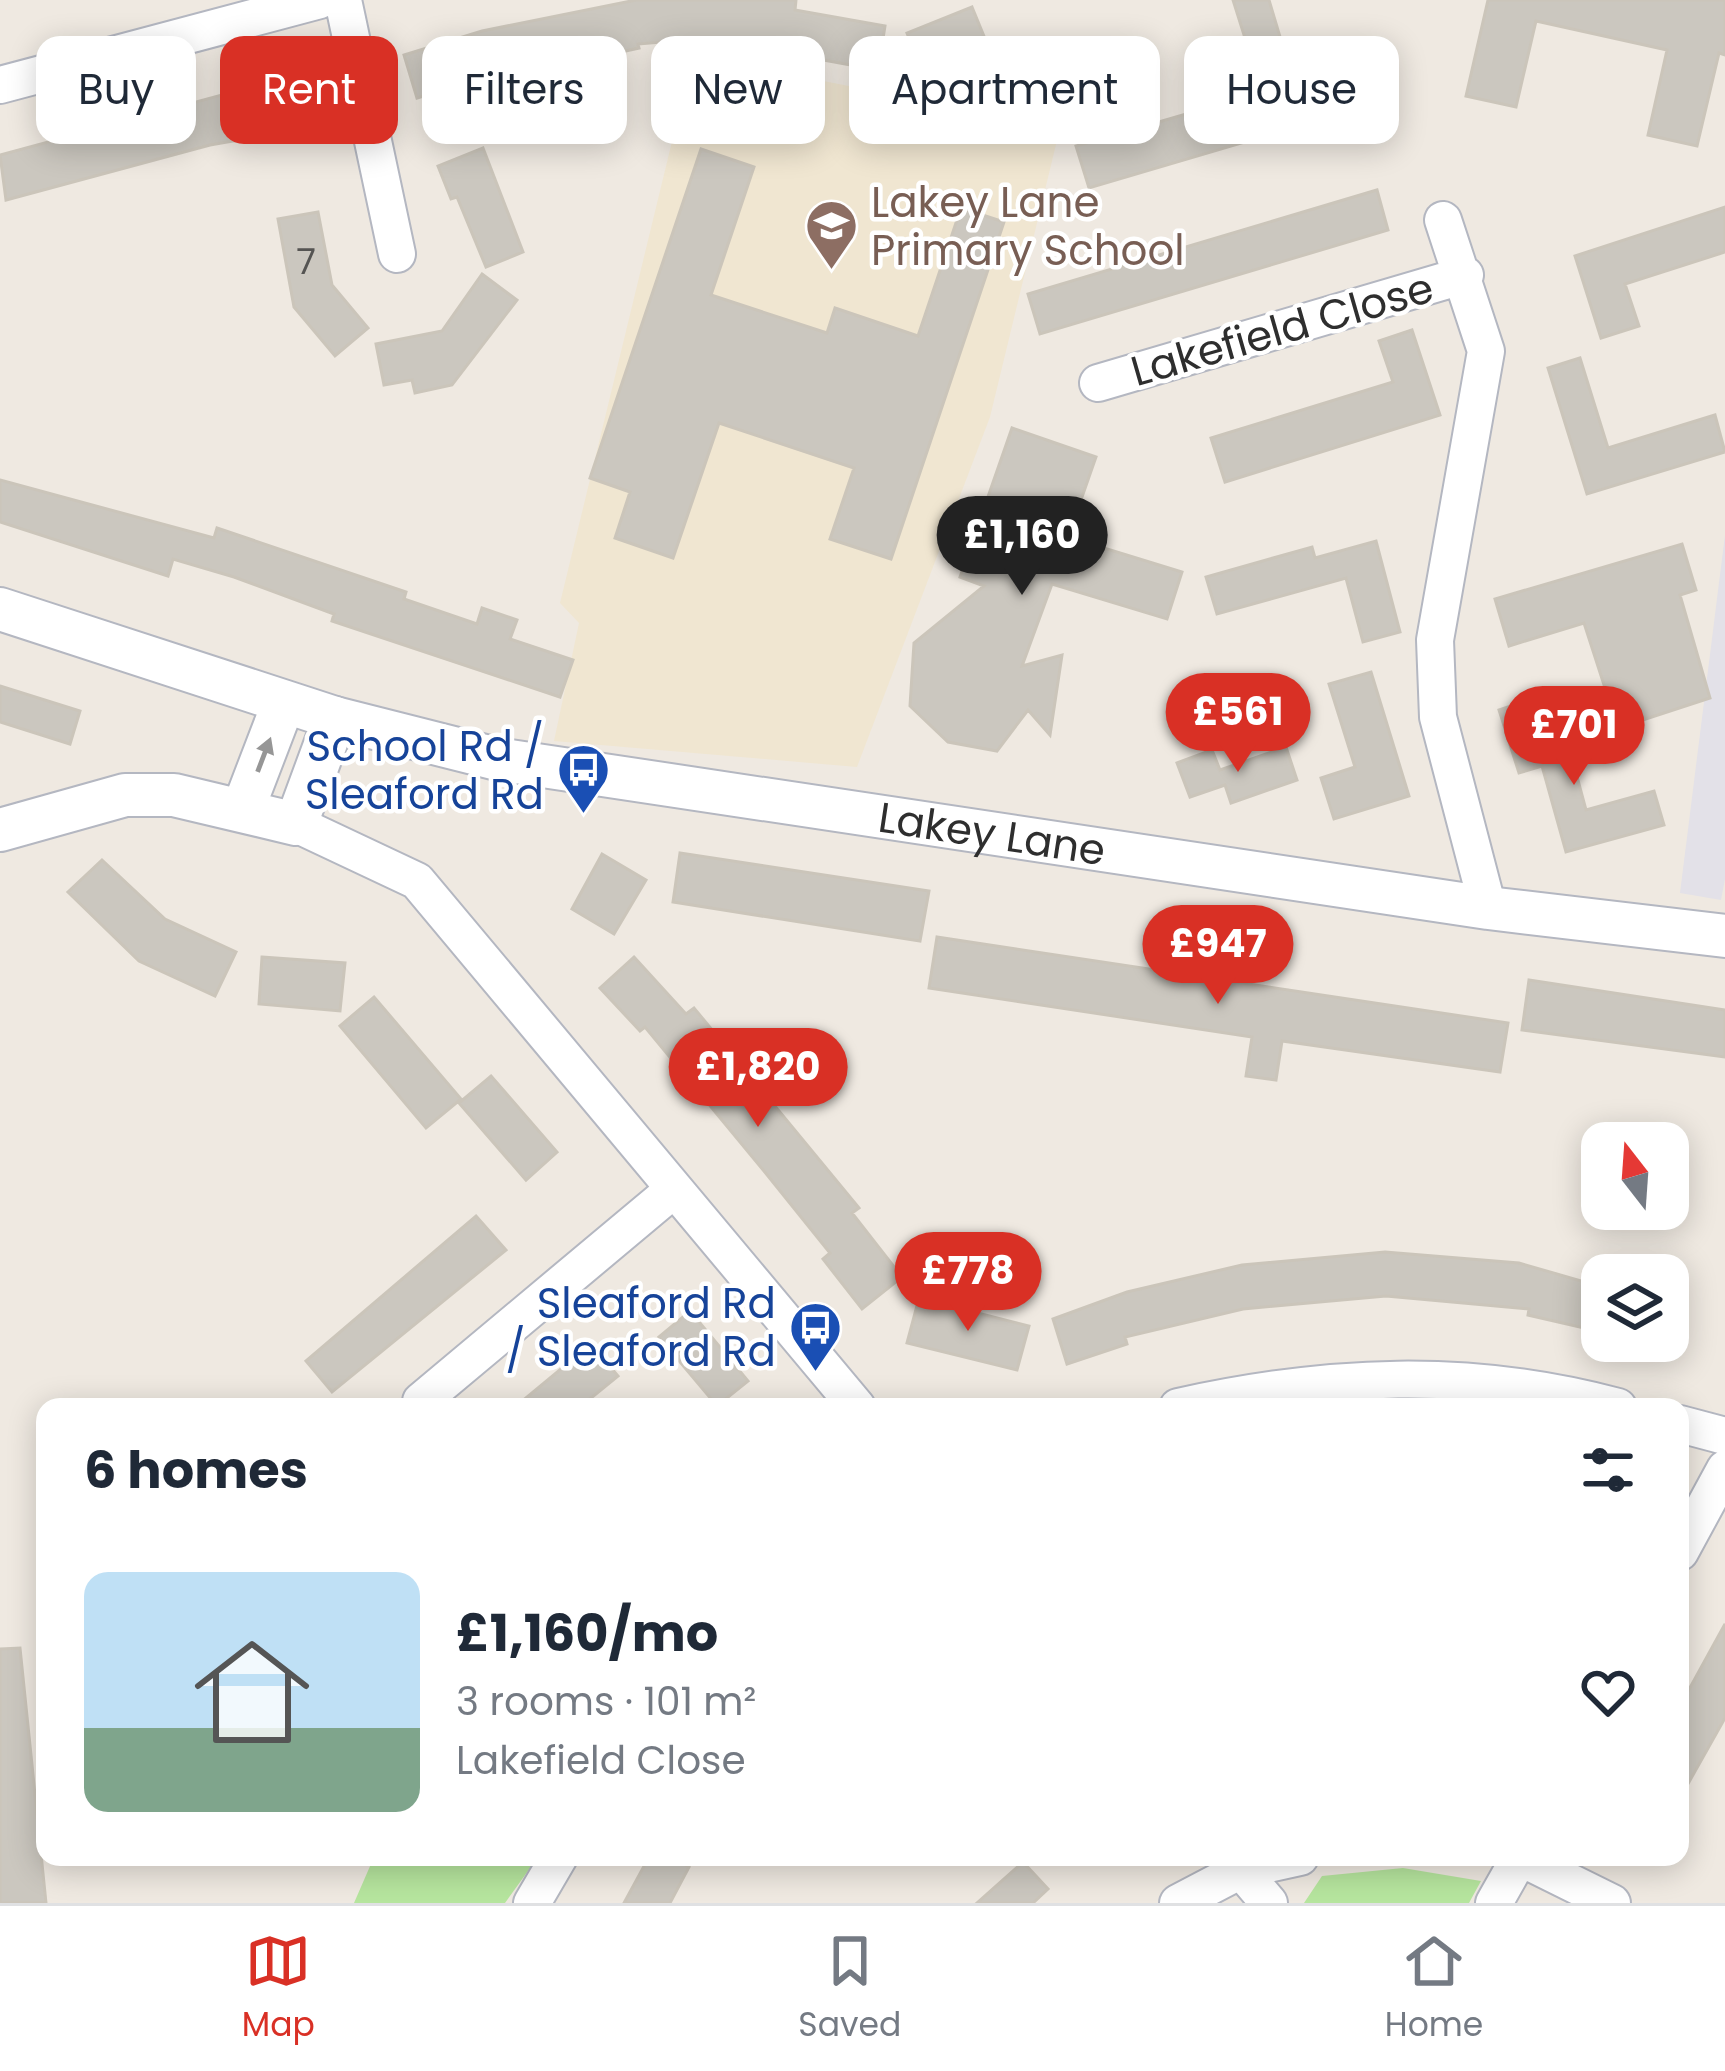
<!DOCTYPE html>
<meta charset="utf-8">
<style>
:root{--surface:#fff;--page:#f6f6f7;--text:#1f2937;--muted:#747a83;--line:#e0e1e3;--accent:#d93025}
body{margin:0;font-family:Poppins,sans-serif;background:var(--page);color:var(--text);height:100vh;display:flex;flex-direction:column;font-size:45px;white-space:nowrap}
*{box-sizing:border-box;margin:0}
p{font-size:39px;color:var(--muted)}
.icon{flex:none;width:66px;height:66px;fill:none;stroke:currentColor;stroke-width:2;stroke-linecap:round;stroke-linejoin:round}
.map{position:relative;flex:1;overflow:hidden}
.drawer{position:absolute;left:36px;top:1398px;width:1653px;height:468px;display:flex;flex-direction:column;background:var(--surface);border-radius:24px;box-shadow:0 6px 30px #0003}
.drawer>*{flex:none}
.top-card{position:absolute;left:36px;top:36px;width:1653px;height:108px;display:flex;gap:24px}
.needle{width:78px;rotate:343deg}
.controls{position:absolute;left:1581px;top:1122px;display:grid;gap:24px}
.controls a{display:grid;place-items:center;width:108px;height:108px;border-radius:24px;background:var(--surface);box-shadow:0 6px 30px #0003;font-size:60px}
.price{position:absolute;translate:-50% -102px;padding:0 27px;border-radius:42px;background:var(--accent);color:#fff;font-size:39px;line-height:78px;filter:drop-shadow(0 3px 6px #0008)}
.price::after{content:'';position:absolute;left:50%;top:72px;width:36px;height:27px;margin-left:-18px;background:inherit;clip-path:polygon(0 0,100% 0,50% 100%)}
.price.active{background:#222;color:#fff}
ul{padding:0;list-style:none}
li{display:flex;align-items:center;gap:36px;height:300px;padding:0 48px}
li+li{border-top:3px solid var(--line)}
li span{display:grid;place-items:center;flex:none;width:336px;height:240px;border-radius:24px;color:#555}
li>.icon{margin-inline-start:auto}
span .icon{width:144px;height:144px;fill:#fffc;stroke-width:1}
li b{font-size:51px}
h2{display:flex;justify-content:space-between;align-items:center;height:144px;padding:0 48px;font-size:51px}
.pill{padding:0 42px;border-radius:24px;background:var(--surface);box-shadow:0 6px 30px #0003;font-size:42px;line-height:108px}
.pill.active{background:var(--accent);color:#fff}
.dock{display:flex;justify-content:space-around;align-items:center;height:168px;border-top:3px solid var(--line);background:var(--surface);font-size:33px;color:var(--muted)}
.dock a{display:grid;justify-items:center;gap:6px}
.dock .active{color:var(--accent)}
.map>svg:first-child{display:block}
.industrial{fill:#e3e1e8}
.education{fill:#f0e6d1}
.green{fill:#b6e59e}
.building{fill:#cbc7bf;stroke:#cbc5ba;stroke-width:3}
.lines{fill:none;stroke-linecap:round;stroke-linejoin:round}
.minor-casing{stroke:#b4b7c1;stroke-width:40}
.tertiary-casing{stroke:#b4b7c1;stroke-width:46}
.minor{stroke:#fff;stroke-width:36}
.tertiary{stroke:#fff;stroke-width:42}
.oneway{fill:#969696}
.labels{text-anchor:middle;stroke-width:9;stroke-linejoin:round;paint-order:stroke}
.number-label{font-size:36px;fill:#555452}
.education-label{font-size:42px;fill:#785e54;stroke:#fff;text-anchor:start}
.street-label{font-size:42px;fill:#2e2e2e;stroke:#fff}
.transit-label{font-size:42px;fill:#164399;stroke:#fff;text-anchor:end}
</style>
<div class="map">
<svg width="1725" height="1903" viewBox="0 0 1725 1903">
<rect width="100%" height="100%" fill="#efe9e1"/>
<path class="industrial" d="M1725 535V879L1721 900 1680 893Z"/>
<path class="education" d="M693 55 1060 128 990 417 857 767 554 741 579 623 560 603Z"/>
<path class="green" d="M374 1857H538L505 1903H354Z
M1403 1868 1481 1881 1469 1903H1304L1322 1876Z"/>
<path class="building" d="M636 0H796L795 10 885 26 878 70 807 57 808 51 697 39 638 44 639 48 580 61 579 57 505 76 504 71 417 98 404 55 482 31Z
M1233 0H1269L1306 124 1089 188 1076 146 1262 92Z
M1488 0H1725V55L1719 53 1697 146 1648 135 1667 50 1536 21 1516 107 1466 96Z
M972 7 990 51 925 78 907 33Z
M307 72 320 132 276 142 274 134 210 145 6 200 0 155Z
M483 148 523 252 486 267 457 197 451 199 438 166Z
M701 149 754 167 711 295 827 333 835 308 918 336 961 208 1004 222 891 559 830 539 854 468 719 423 673 558 615 538 630 492 590 478Z
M1377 190 1388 230 1040 334 1028 294Z
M1725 207V252L1625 284 1639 326 1601 338 1575 256Z
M318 212 332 285 368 328 335 356 294 307 278 219Z
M482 274 517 300 452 385 415 393 412 380 384 385 376 344 442 331Z
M1412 330 1440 415 1225 482 1211 438 1393 382 1379 341Z
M1580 358 1608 448 1715 415 1725 452 1587 494 1548 368Z
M1012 428 1096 457 1068 537 1182 572 1167 619 1052 584 1022 666 1062 655 1050 735 1028 710 997 751 948 742 910 706 914 643 984 586 960 577Z
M0 480 214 538 217 528 406 592 404 599 477 624 482 608 517 620 510 639 573 660 560 697 332 621 334 614 234 577 173 559 168 576 0 522Z
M1376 541 1400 632 1363 642 1346 578 1217 614 1206 577 1312 547 1315 558Z
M1682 544 1696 590 1680 595 1710 698 1618 728 1584 623 1509 646 1495 599Z
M1371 672 1409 796 1334 819 1321 778 1355 767 1329 684Z
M0 686 80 711 70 744 0 722Z
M1531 699 1551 763 1572 758 1586 810 1654 791 1664 825 1566 852 1542 766 1519 773 1499 710Z
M1286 747 1297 780 1231 803 1225 785 1190 797 1177 763 1212 750 1220 770Z
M680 853 929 891 920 941 673 902Z
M602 854 646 880 614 934 572 909Z
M102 860 165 919 236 952 215 996 139 961 68 892Z
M937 937 1508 1023 1500 1072 1282 1041 1276 1080 1246 1076 1252 1037 929 988Z
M262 957 345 963 340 1011 259 1004Z
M634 957 686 1014 694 1008 859 1208 852 1213 902 1277 862 1309 823 1259 830 1253 764 1171 645 1027 640 1031 600 988Z
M1529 980 1725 1010V1057L1522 1030Z
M374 997 461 1099 426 1128 340 1026Z
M491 1076 557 1152 526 1180 459 1103Z
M476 1216 506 1250 332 1392 306 1361Z
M1385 1252 1519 1263 1595 1285 1584 1328 1528 1315 1529 1309 1386 1296 1243 1309 1125 1337 1127 1344 1067 1364 1053 1319 1127 1292 1242 1265Z
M919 1298 1029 1326 1017 1370 907 1343Z
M690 1311 748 1381 717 1406 659 1337Z
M591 1344 618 1376 580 1407H515Z
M1725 1624V1718L1680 1798V1706Z
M20 1648 32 1765 46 1903H0V1649Z
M649 1857H672L689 1867 670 1903H624Z
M1023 1862 1048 1889 1033 1903H977Z"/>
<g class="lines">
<defs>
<path id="minor" d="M343 0 397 254
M0 85 320 0
M1443 220 1486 351 1435 640 1438 717 1488 908
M1098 383 1465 275
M296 824 417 881 857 1407
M421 1401 672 1191
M1178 1407C1327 1374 1469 1367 1618 1407
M1680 1424 1725 1436
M1680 1552 1725 1469
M1230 1857 1269 1903
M1519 1857 1612 1903
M532 1903 559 1857
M1178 1903 1241 1870 1300 1857
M1494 1903 1520 1857"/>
<g id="tertiary">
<path id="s1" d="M0 609 335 718 497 759 1488 908 1725 936"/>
<path d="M243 809 284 702"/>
<path d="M0 830 125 795H174L296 824 335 718"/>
</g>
</defs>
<use href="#minor" class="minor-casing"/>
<use href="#tertiary" class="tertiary-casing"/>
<use href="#minor" class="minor"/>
<use href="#tertiary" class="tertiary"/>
</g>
<defs><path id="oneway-solid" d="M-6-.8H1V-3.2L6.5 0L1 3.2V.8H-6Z" transform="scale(3)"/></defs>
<use class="oneway" href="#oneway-solid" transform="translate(264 755) rotate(-69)"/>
<defs>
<symbol id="school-pin" viewBox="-11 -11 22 30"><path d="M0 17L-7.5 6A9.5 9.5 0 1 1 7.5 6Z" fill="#8d6e63" stroke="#fff"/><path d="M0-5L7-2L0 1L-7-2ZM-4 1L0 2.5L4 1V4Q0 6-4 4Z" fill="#fff"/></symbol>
<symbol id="bus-pin" viewBox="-11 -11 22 30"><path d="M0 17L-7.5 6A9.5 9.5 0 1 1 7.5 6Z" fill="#1a4fb4" stroke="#fff"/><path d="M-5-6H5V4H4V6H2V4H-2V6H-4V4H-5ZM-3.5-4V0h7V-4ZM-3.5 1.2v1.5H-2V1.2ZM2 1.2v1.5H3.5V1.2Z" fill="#fff"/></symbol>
</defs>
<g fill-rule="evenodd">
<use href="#school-pin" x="802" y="196" width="59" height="81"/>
<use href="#bus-pin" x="554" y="740" width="59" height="81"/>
<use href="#bus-pin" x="786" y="1298" width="59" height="81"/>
</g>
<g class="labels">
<g class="number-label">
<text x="306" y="274">7</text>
</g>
<g class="education-label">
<text x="871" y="217">Lakey Lane<tspan x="871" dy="48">Primary School</tspan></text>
</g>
<g class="street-label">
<text transform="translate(1282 329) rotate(-16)" y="15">Lakefield Close</text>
<text dy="15" stroke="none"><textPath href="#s1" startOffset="1020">Lakey Lane</textPath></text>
</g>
<g class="transit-label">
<text x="544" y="761">School Rd /<tspan x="544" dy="48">Sleaford Rd</tspan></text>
<text x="776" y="1318">Sleaford Rd<tspan x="776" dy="48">/ Sleaford Rd</tspan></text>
</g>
</g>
</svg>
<div class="controls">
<a><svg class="needle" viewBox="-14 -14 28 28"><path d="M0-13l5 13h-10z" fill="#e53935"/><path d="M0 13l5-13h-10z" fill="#747a83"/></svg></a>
<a><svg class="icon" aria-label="layers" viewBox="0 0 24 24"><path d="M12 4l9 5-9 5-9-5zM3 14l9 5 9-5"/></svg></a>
</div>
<b class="price active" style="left:1022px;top:598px">£1,160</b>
<b class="price" style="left:1238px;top:775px">£561</b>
<b class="price" style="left:1574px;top:788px">£701</b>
<b class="price" style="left:1218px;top:1007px">£947</b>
<b class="price" style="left:758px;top:1130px">£1,820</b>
<b class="price" style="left:968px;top:1334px">£778</b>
<div class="top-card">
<a class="pill">Buy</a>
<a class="pill active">Rent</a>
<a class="pill">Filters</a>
<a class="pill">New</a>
<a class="pill">Apartment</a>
<a class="pill">House</a>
</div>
<section class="drawer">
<h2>6 homes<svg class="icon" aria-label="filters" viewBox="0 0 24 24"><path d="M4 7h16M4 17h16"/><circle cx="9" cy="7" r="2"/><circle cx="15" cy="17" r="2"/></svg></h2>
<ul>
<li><span style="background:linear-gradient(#bfe0f5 65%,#7fa58c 0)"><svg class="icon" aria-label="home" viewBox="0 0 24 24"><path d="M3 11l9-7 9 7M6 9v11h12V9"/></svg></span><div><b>£1,160/mo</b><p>3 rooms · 101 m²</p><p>Lakefield Close</p></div><svg class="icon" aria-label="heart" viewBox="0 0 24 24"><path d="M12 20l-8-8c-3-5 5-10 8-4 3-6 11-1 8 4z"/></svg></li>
</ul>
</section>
</div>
<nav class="dock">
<a class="active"><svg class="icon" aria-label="map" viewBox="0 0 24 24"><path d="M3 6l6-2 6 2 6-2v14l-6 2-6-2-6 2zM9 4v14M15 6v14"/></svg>Map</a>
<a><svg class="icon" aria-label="saved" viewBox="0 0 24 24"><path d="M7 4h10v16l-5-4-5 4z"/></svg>Saved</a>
<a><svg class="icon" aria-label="home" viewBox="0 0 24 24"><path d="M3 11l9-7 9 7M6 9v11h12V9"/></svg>Home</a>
</nav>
